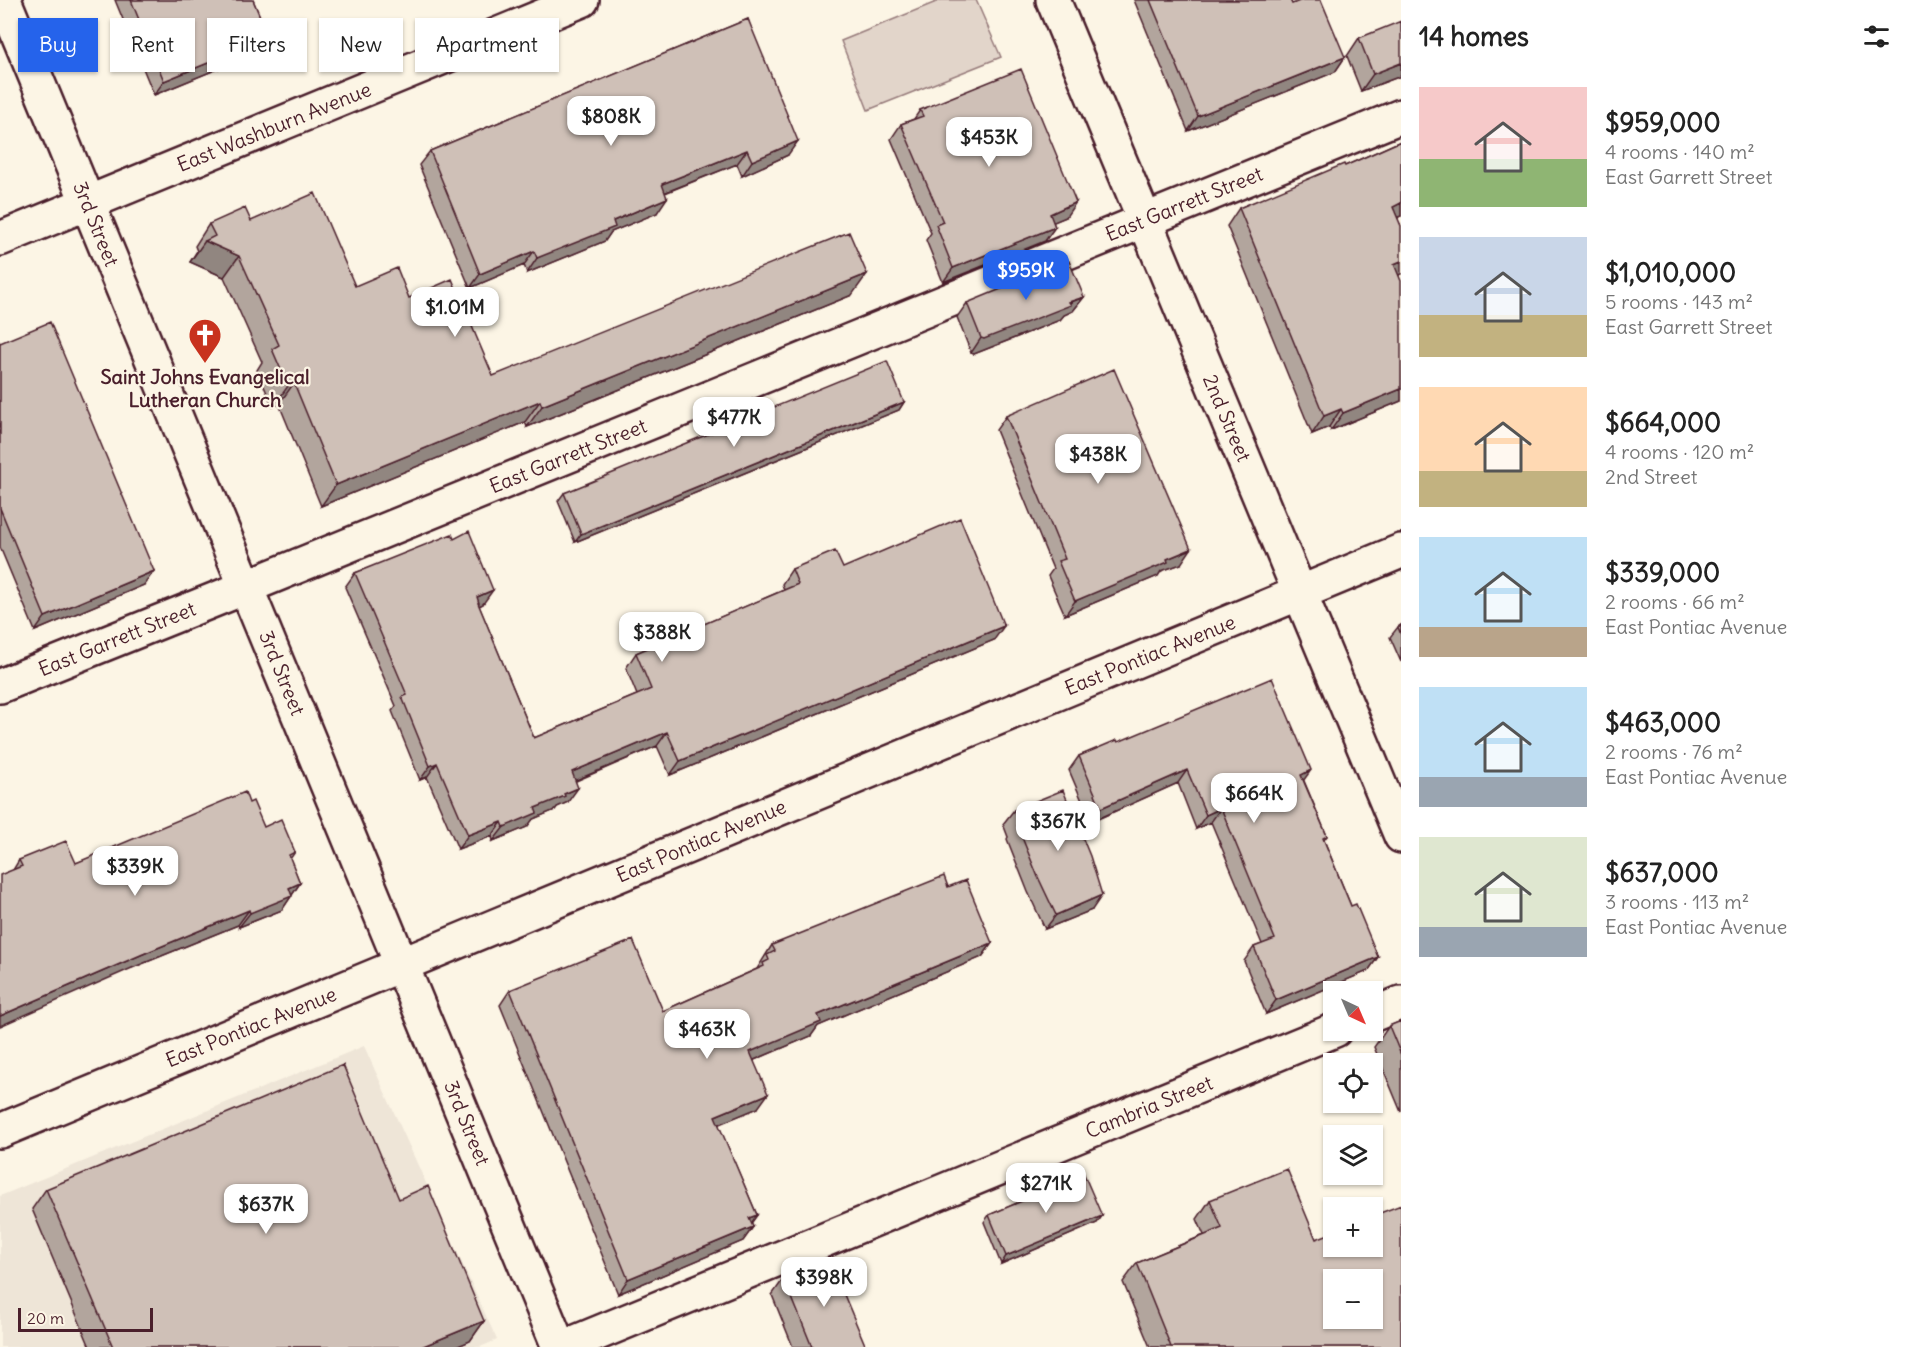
<!DOCTYPE html>
<meta charset="utf-8">
<style>
:root{--surface:#fff;--page:#f6f6f6;--text:#222;--muted:#767676;--accent:#2563eb}
body{margin:0;font-family:Delius,sans-serif;background:var(--page);color:var(--text);height:100vh;display:flex;flex-direction:column;font-size:22px;white-space:nowrap}
*{box-sizing:border-box;margin:0}
p{font-size:20px;color:var(--muted)}
.icon{flex:none;width:33px;height:33px;fill:none;stroke:currentColor;stroke-width:2;stroke-linecap:round;stroke-linejoin:round}
.map{position:relative;flex:1;overflow:hidden}
.drawer{display:flex;flex-direction:column;background:var(--surface);width:510px}
.drawer>*{flex:none}
.banner{position:absolute;left:18px;top:18px;width:570px;height:54px;display:flex;gap:12px}
.needle{width:39px;rotate:136deg}
.controls{position:absolute;left:1323px;top:981px;display:grid;gap:12px}
.controls a{display:grid;place-items:center;width:60px;height:60px;border-radius:0px;background:var(--surface);box-shadow:0 2px 4px #0004;font-size:30px}
.scale{position:absolute;left:18px;bottom:15px;width:135px;box-sizing:border-box;padding-left:6px;border:3px solid #4a1f2b;border-top:0;font-size:16px;line-height:21px;white-space:nowrap;color:#4a1f2b;-webkit-text-stroke:4px #fcf5e5;paint-order:stroke}
.price{position:absolute;translate:-50% -51px;padding:0 14px;border-radius:12px;background:#fff;color:#222;font-size:20px;line-height:39px;filter:drop-shadow(0 2px 3px #0008)}
.price::after{content:'';position:absolute;left:50%;top:36px;width:18px;height:14px;margin-left:-9px;background:inherit;clip-path:polygon(0 0,100% 0,50% 100%)}
.price.current{background:var(--accent);color:#fff}
ul{padding:0;list-style:none}
li{display:flex;align-items:center;gap:18px;height:150px;padding:0 18px}
li span{display:grid;place-items:center;flex:none;width:168px;height:120px;border-radius:0px;color:#555}
li>.icon{margin-inline-start:auto}
span .icon{width:72px;height:72px;fill:#fffc;stroke-width:1}
li b{font-size:26px}
h2{display:flex;justify-content:space-between;align-items:center;height:72px;padding:0 18px;font-size:26px}
.chip{padding:0 21px;border-radius:0px;background:var(--surface);box-shadow:0 2px 4px #0004;font-size:21px;line-height:54px}
.chip.current{background:var(--accent);color:#fff}
main{display:flex;flex:1;min-height:0}
.map>svg:first-child{display:block}
.built{fill:#eee5d7}
.green{fill:#e2d5ca;stroke:#967a7a;stroke-width:1.5}
.lines{fill:none;stroke-linecap:round;stroke-linejoin:round}
.street-casing{stroke:#4a1f2b;stroke-width:38}
.street{stroke:#fcf5e5;stroke-width:33}
.wall{fill:#b2a59d;stroke:#4a1f2b;stroke-width:1.5}
.shaded-wall{fill:#918680;stroke:#4a1f2b;stroke-width:1.5}
.building{fill:#cfc0b7;stroke:#4a1f2b;stroke-width:1.5;fill-rule:evenodd}
.labels{text-anchor:middle;stroke-width:4.5;stroke-linejoin:round;paint-order:stroke}
.street-label{font-size:20px;fill:#4a1f2b;stroke:#fcf5e5}
.poi-label{font-size:20px;font-weight:bold;fill:#4a1f2b;stroke:#fcf5e5}
</style>
<main>
<div class="map">
<svg width="1401" height="1347" viewBox="0 0 1401 1347">
<rect width="100%" height="100%" fill="#fcf5e5"/>
<filter id="ink" filterUnits="userSpaceOnUse"><feTurbulence type="fractalNoise" baseFrequency=".0167" numOctaves="2"/><feDisplacementMap in="SourceGraphic" scale="12" xChannelSelector="R" yChannelSelector="G"/><feConvolveMatrix kernelMatrix="1 2 1 2 8 2 1 2 1" color-interpolation-filters="sRGB"/></filter>
<g filter="url(#ink)">
<path class="built" d="M364 1046 497 1340 480 1347H0V1196Z"/>
<path class="green" d="M941 0H976L1001 57 868 110 841 41Z"/>
<g class="lines">
<defs>
<path id="street" d="M4 0 559 1347
M1053 0 1401 836
M0 239 582 0
M0 686 246 587 1401 116
M1372 1015 1401 1003
M0 1131 1401 551
M564 1347 1335 1030"/>
</defs>
<use href="#street" class="street-casing"/>
<use href="#street" class="street"/>
</g>
<path class="wall" d="M115 0H253L269 38 259 52 154 95Z
M1134 0H1290L1292 4 1345 57 1335 72 1188 131Z
M748 19 788 155 742 176 737 164 665 193 657 213 611 232 605 241 527 273 524 265 470 288 419 165 430 151Z
M1359 38 1401 76 1361 91 1347 56Z
M920 110 1066 217 1053 222 1055 227 1045 241 943 282 926 240 931 233 891 139 901 124 914 119Z
M1401 141V216L1398 217 1401 401 1331 430 1329 427 1312 434 1227 226 1239 208 1345 166Z
M251 221 355 286 409 298 493 376 852 295 527 427 525 422 321 506 279 404 273 407 257 370 262 362 224 277 190 262 197 251 195 246 209 224Z
M1084 297 1073 311 1064 315 1060 320 974 354 971 353 957 317 967 303Z
M0 343 144 585 35 631 0 547Z
M904 402 899 410 575 542 558 501 564 493Z
M1006 416 1181 564 1161 571 1158 576 1065 615 1048 576 1053 569 996 430Z
M454 539 483 604 479 606 534 738 637 695 626 668 636 653 784 590 782 584 792 569 843 568 994 640 670 775 657 746 576 781 568 802 557 807 555 810 533 819 527 827 493 841 492 836 458 849 427 777 420 780 392 711 396 706 345 587 355 573Z
M1401 625V662L1390 637 1398 627Z
M1118 742 1304 781 1327 836 1324 840 1351 906 1378 957 1368 971 1266 1014 1244 961 1254 947 1262 944 1211 822 1196 829 1178 783 1091 822 1069 770 1079 756Z
M249 803 264 827 295 852 290 859 300 883 282 910 239 927 238 925 132 968 13 870 19 860 76 863Z
M1014 810 1092 910 1045 929 1028 892 1007 839 1008 837 1003 824Z
M948 887 992 943 982 957 818 1026 811 1036 754 1060 758 1108 718 1124 757 1215 751 1223 753 1227 743 1241 618 1294 500 1005 510 990 663 1011 757 969 772 945Z
M1401 1021V1112L1374 1047 1389 1026Z
M46 1189 399 1199 484 1321 470 1341 456 1347H90L32 1209Z
M1040 1190 1102 1216 1097 1223 1001 1264 984 1222 989 1215 1036 1195Z
M1210 1200 1316 1239 1401 1347H1150L1123 1282 1137 1263 1204 1235 1197 1219Z
M784 1278 866 1347H793L772 1295Z"/>
<path class="shaded-wall" d="M269 38 259 52 154 95 164 81Z
M1345 57 1335 72 1188 131 1198 116Z
M1401 63V76L1361 91 1373 74Z
M798 141 788 155 742 176 752 161Z
M747 150 737 164 651 198 662 184Z
M667 198 657 213 611 232 605 241 527 273 537 258 613 221Z
M1076 202 1066 217 1040 228 1050 214Z
M1401 203V216L1381 224 1393 207Z
M1055 227 1045 241 943 282 953 268Z
M205 241 239 256 224 277 190 262Z
M534 251 524 265 470 288 480 274Z
M1401 261V274L1382 282 1394 264Z
M867 274 852 295 527 427 542 406Z
M1084 297 1073 311 1064 315 1060 320 974 354 971 353 981 338Z
M294 383 279 404 273 407 288 386Z
M1401 389V401L1331 430 1343 413Z
M540 401 525 422 321 506 336 485Z
M904 402 899 410 575 542 581 534Z
M1341 409 1329 427 1312 434 1324 416Z
M1191 549 1181 564 1161 571 1158 576 1065 615 1075 601 1167 559Z
M154 571 144 585 35 631 45 617Z
M493 590 483 604 477 607V597Z
M1004 626 994 640 670 775 680 761Z
M667 732 657 746 562 786 572 772Z
M437 763 427 777 420 780 430 766Z
M1187 770 1178 783 1091 822 1101 808Z
M1311 770 1301 784V775Z
M578 788 568 802 557 807 555 810 533 819 527 827 493 841 504 827 535 808 564 794Z
M1221 808 1211 822 1196 829 1206 815Z
M502 822 492 836 458 849 468 835Z
M300 883 282 910 239 927 250 913 289 888Z
M1102 895 1092 910 1045 929 1056 915Z
M249 910 238 925 132 968 0 1026V1016L143 954Z
M992 943 982 957 818 1026 811 1036 740 1066 750 1052 818 1015Z
M1378 957 1368 971 1266 1014 1276 1000Z
M768 1094 758 1108 705 1130 715 1116Z
M757 1215 747 1229 749 1218Z
M1102 1216 1097 1223 1001 1264 1006 1256Z
M753 1227 743 1241 618 1294 628 1279Z
M484 1321 470 1341 456 1347H421Z"/>
<path class="building" d="M131 0H253L269 38 164 81Z
M1150 0H1290L1292 4 1302 0H1321L1345 57 1198 116Z
M748 19 798 141 752 161 747 150 662 184 667 198 613 221 615 227 537 258 534 251 480 274 430 151Z
M1401 21V63L1373 74 1359 38Z
M1021 69 1076 202 1050 214 1055 227 953 268 936 225 943 222 901 124 923 116 920 110Z
M1401 141V203L1393 207 1401 226V261L1394 264 1401 281V389L1343 413 1341 409 1324 416 1239 208 1344 164 1345 166Z
M315 193 355 286 397 268 409 298 452 279 493 376 849 232 867 274 542 406 540 401 336 485 294 383 288 386 272 349 279 345 239 256 205 241 215 236 209 224 245 208 251 221Z
M1069 261 1084 297 1069 302 1071 305 984 339 981 338 967 303Z
M50 322 154 571 45 617 0 508V343Z
M887 361 904 402 581 534 564 493Z
M1114 369 1191 549 1167 559 1168 562 1075 601 1058 561 1065 559 1006 416Z
M960 518 1004 626 680 761 667 732 572 772 578 788 564 794 565 796 535 808 537 813 504 827 502 822 468 835 437 763 430 766 402 697 407 695 355 573 452 534 454 539 469 531 493 590 477 597 479 603H478L534 738 651 689 636 653 798 584 792 569 835 551 843 568Z
M1401 625V635L1398 627Z
M1272 678 1311 770 1301 775 1327 836 1323 838 1351 906 1356 904 1378 957 1276 1000 1254 947 1275 939 1221 808 1206 815 1187 770 1101 808 1079 756 1117 740 1118 742Z
M1063 790 1090 856 1102 895 1056 915 1038 877 1017 825 1019 823 1014 810Z
M245 792 249 803 253 801 264 827 281 819 295 852 289 855 300 883 289 888 292 896 250 913 249 910 143 954 0 1016V875L22 866 19 860 66 841 76 863Z
M944 876 948 887 966 880 992 943 818 1015 821 1022 750 1052 768 1094 715 1116 757 1215 749 1218 753 1227 628 1279 510 990 633 940 663 1011 764 966 763 963 769 960 767 955 775 951 772 945Z
M1401 1021V1055L1389 1026Z
M343 1065 399 1199 428 1186 484 1321 421 1347H113L46 1189Z
M1287 1169 1316 1239 1334 1232V1246H1372V1216L1401 1205V1347H1171L1137 1263 1222 1228 1210 1200ZM1334 1280H1372V1318H1334Z
M1083 1172 1102 1216 1006 1256 989 1215 1041 1193 1040 1190Z
M829 1259 866 1347H812L784 1278Z"/>
</g>
<defs>
<symbol id="church-pin" viewBox="-11 -11 22 30"><path d="M0 17L-7.5 6A9.5 9.5 0 1 1 7.5 6Z" fill="#c8321e" stroke="#fcf5e5"/><path d="M-1.2-6h2.4v3.5h3.3v2.4h-3.3V6h-2.4V-.1h-3.3v-2.4h3.3Z" fill="#fff"/></symbol>
</defs>
<g fill-rule="evenodd">
<use href="#church-pin" x="186" y="316" width="38" height="52"/>
</g>
<g class="labels">
<g class="street-label">
<text transform="translate(274 127) rotate(-22)" y="7">East Washburn Avenue</text>
<text transform="translate(1184 204) rotate(-22)" y="7">East Garrett Street</text>
<text transform="translate(96 224) rotate(68)" y="7">3rd Street</text>
<text transform="translate(1227 418) rotate(67)" y="7">2nd Street</text>
<text transform="translate(568 456) rotate(-22)" y="7">East Garrett Street</text>
<text transform="translate(117 639) rotate(-22)" y="7">East Garrett Street</text>
<text transform="translate(1150 655) rotate(-22)" y="7">East Pontiac Avenue</text>
<text transform="translate(282 673) rotate(68)" y="7">3rd Street</text>
<text transform="translate(701 841) rotate(-23)" y="7">East Pontiac Avenue</text>
<text transform="translate(251 1027) rotate(-22)" y="7">East Pontiac Avenue</text>
<text transform="translate(1149 1107) rotate(-22)" y="7">Cambria Street</text>
<text transform="translate(467 1123) rotate(68)" y="7">3rd Street</text>
</g>
<g class="poi-label">
<text x="205" y="384">Saint Johns Evangelical<tspan x="205" dy="23">Lutheran Church</tspan></text>
</g>
</g>
</svg>
<div class="controls">
<a><svg class="needle" viewBox="-14 -14 28 28"><path d="M0-13l5 13h-10z" fill="#e53935"/><path d="M0 13l5-13h-10z" fill="#767676"/></svg></a>
<a><svg class="icon" aria-label="locate" viewBox="0 0 24 24"><circle cx="12" cy="12" r="6"/><path d="M12 2v4M12 18v4M2 12h4M18 12h4"/></svg></a>
<a><svg class="icon" aria-label="layers" viewBox="0 0 24 24"><path d="M12 4l9 5-9 5-9-5zM3 14l9 5 9-5"/></svg></a>
<a>+</a>
<a>−</a>
</div>
<div class="scale">20 m</div>
<b class="price" style="left:611px;top:147px">$808K</b>
<b class="price" style="left:989px;top:168px">$453K</b>
<b class="price current" style="left:1026px;top:301px">$959K</b>
<b class="price" style="left:455px;top:338px">$1.01M</b>
<b class="price" style="left:734px;top:448px">$477K</b>
<b class="price" style="left:1098px;top:485px">$438K</b>
<b class="price" style="left:662px;top:663px">$388K</b>
<b class="price" style="left:1254px;top:824px">$664K</b>
<b class="price" style="left:1058px;top:852px">$367K</b>
<b class="price" style="left:135px;top:897px">$339K</b>
<b class="price" style="left:707px;top:1060px">$463K</b>
<b class="price" style="left:1046px;top:1214px">$271K</b>
<b class="price" style="left:266px;top:1235px">$637K</b>
<b class="price" style="left:824px;top:1308px">$398K</b>
<div class="banner">
<a class="chip current">Buy</a>
<a class="chip">Rent</a>
<a class="chip">Filters</a>
<a class="chip">New</a>
<a class="chip">Apartment</a>
</div>
</div>
<section class="drawer">
<h2>14 homes<svg class="icon" aria-label="filters" viewBox="0 0 24 24"><path d="M4 7h16M4 17h16"/><circle cx="9" cy="7" r="2"/><circle cx="15" cy="17" r="2"/></svg></h2>
<ul>
<li><span style="background:linear-gradient(#f6c9c9 60%,#8fb573 0)"><svg class="icon" aria-label="home" viewBox="0 0 24 24"><path d="M3 11l9-7 9 7M6 9v11h12V9"/></svg></span><div><b>$959,000</b><p>4 rooms · 140 m²</p><p>East Garrett Street</p></div></li>
<li><span style="background:linear-gradient(#c9d6e8 65%,#c2b280 0)"><svg class="icon" aria-label="home" viewBox="0 0 24 24"><path d="M3 11l9-7 9 7M6 9v11h12V9"/></svg></span><div><b>$1,010,000</b><p>5 rooms · 143 m²</p><p>East Garrett Street</p></div></li>
<li><span style="background:linear-gradient(#ffd9b3 70%,#c2b280 0)"><svg class="icon" aria-label="home" viewBox="0 0 24 24"><path d="M3 11l9-7 9 7M6 9v11h12V9"/></svg></span><div><b>$664,000</b><p>4 rooms · 120 m²</p><p>2nd Street</p></div></li>
<li><span style="background:linear-gradient(#bfe0f5 75%,#b9a48a 0)"><svg class="icon" aria-label="home" viewBox="0 0 24 24"><path d="M3 11l9-7 9 7M6 9v11h12V9"/></svg></span><div><b>$339,000</b><p>2 rooms · 66 m²</p><p>East Pontiac Avenue</p></div></li>
<li><span style="background:linear-gradient(#bfe0f5 75%,#9aa5b1 0)"><svg class="icon" aria-label="home" viewBox="0 0 24 24"><path d="M3 11l9-7 9 7M6 9v11h12V9"/></svg></span><div><b>$463,000</b><p>2 rooms · 76 m²</p><p>East Pontiac Avenue</p></div></li>
<li><span style="background:linear-gradient(#dfe7d0 75%,#9aa5b1 0)"><svg class="icon" aria-label="home" viewBox="0 0 24 24"><path d="M3 11l9-7 9 7M6 9v11h12V9"/></svg></span><div><b>$637,000</b><p>3 rooms · 113 m²</p><p>East Pontiac Avenue</p></div></li>
</ul>
</section>
</main>
